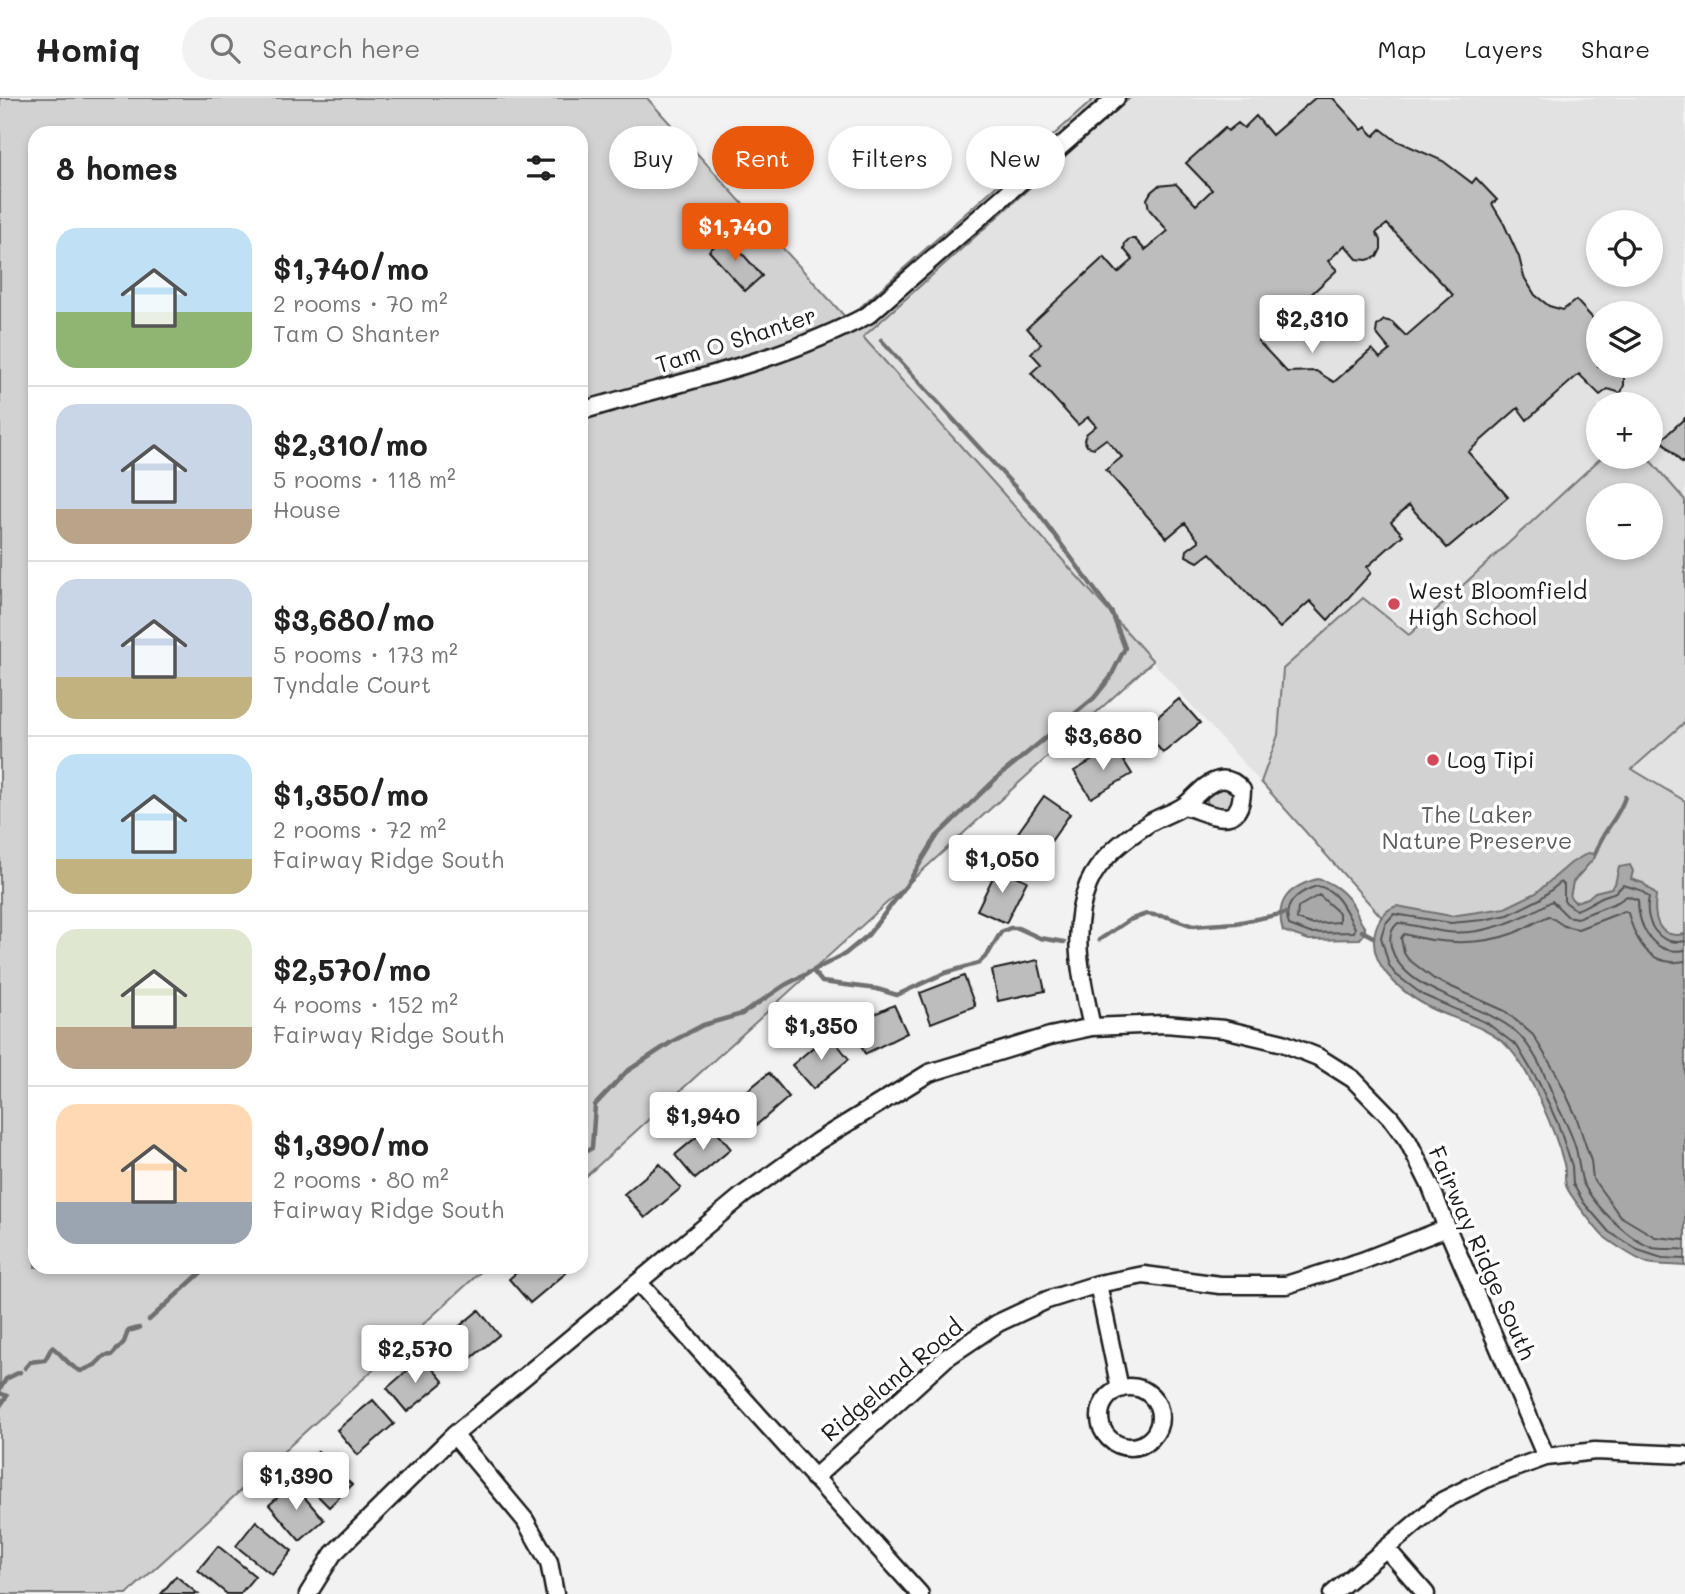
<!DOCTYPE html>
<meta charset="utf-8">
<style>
:root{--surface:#fff;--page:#f2f2f2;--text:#222;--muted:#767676;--line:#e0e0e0;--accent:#ea580c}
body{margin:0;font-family:Mali,sans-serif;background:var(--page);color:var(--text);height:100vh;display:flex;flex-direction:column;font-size:26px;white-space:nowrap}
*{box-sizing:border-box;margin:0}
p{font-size:23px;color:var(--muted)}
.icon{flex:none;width:38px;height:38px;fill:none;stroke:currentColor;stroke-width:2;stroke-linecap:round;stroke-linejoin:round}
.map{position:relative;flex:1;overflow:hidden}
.panel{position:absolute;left:28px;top:28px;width:560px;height:1148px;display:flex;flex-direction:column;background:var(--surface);border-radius:21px;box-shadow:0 4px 10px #0003}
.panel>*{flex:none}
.guide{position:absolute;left:609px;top:28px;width:665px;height:63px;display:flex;gap:14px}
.fabs{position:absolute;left:1586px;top:112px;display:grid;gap:14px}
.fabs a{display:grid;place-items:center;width:77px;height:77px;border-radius:50%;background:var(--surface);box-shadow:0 4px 10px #0003;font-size:35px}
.price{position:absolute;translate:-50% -60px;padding:0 16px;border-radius:7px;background:#fff;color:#222;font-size:23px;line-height:46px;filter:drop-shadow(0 2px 4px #0008)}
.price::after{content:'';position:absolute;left:50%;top:42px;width:21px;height:16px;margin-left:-10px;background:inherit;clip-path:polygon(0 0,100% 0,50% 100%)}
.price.active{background:var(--accent);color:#fff}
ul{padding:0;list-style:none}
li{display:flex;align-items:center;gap:21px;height:175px;padding:0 28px}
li+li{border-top:2px solid var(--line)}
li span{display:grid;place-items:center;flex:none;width:196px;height:140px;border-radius:21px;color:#555}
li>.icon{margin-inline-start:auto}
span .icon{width:84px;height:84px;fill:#fffc;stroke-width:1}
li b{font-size:30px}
h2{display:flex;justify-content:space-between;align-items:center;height:84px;padding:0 28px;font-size:30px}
.chip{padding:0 24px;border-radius:32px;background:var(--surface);box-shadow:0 4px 10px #0003;font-size:24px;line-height:63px}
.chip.active{background:var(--accent);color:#fff}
header{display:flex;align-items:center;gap:42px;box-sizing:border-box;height:98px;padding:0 35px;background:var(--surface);border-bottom:2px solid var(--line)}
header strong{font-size:33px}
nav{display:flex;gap:38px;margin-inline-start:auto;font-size:24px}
.search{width:490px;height:63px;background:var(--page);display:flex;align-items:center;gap:18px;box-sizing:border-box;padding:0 24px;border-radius:38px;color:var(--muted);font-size:26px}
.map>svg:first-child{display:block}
.built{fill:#e2e2e2;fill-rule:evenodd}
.green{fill:#d2d2d2;stroke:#777;stroke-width:2;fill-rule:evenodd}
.water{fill:#a8a8a8;stroke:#707070;stroke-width:2}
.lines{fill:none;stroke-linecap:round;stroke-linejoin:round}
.shore{stroke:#545454;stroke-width:2}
.stream{stroke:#707070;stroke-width:4.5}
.building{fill:#bdbdbd;stroke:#1c1c1c;stroke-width:2;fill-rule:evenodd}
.minor-casing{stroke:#1c1c1c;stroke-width:21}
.minor{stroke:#fff;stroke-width:16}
.poi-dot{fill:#d1495b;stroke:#fff;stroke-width:2.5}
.labels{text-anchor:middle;stroke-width:7;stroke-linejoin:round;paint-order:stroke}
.street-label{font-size:23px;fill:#1c1c1c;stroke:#fff}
.poi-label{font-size:23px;fill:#1c1c1c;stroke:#fff;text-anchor:start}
.park-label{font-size:23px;fill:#5c5c5c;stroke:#fff}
</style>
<header>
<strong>Homiq</strong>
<div class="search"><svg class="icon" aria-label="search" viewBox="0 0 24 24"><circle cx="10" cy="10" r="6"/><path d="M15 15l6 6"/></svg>Search here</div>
<nav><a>Map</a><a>Layers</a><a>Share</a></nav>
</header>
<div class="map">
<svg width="1685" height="1496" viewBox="0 0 1685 1496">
<rect width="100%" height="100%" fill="#f2f2f2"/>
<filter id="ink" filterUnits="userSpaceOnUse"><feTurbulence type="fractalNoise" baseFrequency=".0143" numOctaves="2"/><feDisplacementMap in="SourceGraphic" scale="14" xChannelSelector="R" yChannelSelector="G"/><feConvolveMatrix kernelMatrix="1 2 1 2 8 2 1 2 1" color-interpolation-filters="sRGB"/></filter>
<g filter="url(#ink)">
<path class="built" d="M1130 0H1685V945L1467 915 862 239ZM1598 124H1650V177H1598ZM1598 215H1650V268H1598ZM1598 306H1650V359H1598ZM1598 397H1650V450H1598Z"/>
<path class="green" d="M0 0H647L847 221 1095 0H1130L863 239 1153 563 581 1083V35H35V1169H486L127 1496H0Z
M1602 359H1647L1685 402V624L1632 671 1685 703V945L1467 915 1261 684 1278 637 1283 571 1363 500 1409 537ZM1598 397H1650V450H1598Z
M1207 701a13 13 0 1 1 26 0a13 13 0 1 1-26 0Z"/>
<path class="water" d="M1588 755 1595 756V759L1573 784 1570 799 1575 804 1588 800 1595 794 1611 790 1615 786 1619 769 1630 767 1633 773 1631 781 1643 785 1656 797C1653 819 1657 842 1685 836V1168C1673 1166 1661 1168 1648 1165 1637 1162 1612 1145 1603 1138 1597 1132 1567 1094 1566 1087 1564 1080 1566 1073 1564 1066 1556 1036 1529 969 1507 948 1484 926 1453 922 1427 908 1400 893 1365 865 1376 830 1380 819 1386 811 1397 808L1451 818 1505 810 1536 795 1571 765Z
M1317 781C1332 783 1347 796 1354 809 1358 817 1359 823 1365 830V835L1360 841 1309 842 1283 833C1274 803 1289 789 1317 781Z"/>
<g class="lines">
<path class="shore" d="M1317 788C1338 791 1346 814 1355 830L1354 834 1310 835 1289 827C1282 806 1298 794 1317 788Z
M1319 797 1339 815V824L1311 826 1297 821 1298 809Z
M1685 843C1658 849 1643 823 1649 799L1640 792 1623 787C1613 799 1609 794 1598 801 1590 805 1585 809 1576 812L1564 803V787L1561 784 1540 801 1508 817 1483 822 1451 825 1394 816 1385 826 1381 839 1389 867 1395 876 1423 897 1487 925 1517 948 1539 985 1558 1026 1572 1068 1573 1086 1584 1105 1609 1134 1638 1152 1662 1160 1685 1161
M1685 852C1653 858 1638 829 1638 802L1627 798 1618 804 1577 820 1567 818 1552 803C1521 822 1485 838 1447 834 1431 832 1415 827 1398 825 1391 831 1389 839 1391 848 1401 895 1482 904 1515 933 1538 954 1547 984 1559 1011 1566 1025 1572 1036 1576 1051 1579 1062 1579 1077 1584 1087 1595 1108 1630 1143 1653 1150 1664 1152 1674 1150 1685 1152
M1685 863C1650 870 1636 844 1628 815L1625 813 1578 831 1564 828 1549 818C1537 823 1526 830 1514 835 1480 848 1439 846 1404 836L1401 840 1404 855 1408 861 1434 881 1505 913 1533 937 1556 975 1576 1018 1591 1063 1593 1081 1620 1118 1655 1139 1685 1142"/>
<path class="stream" d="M1595 756C1600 736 1619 720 1625 699
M1362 833 1373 839
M1099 842 1129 822 1147 816 1168 819 1193 828 1236 825 1286 815
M814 874 822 884 877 891 897 897 945 875 979 865 988 856 1001 834 1010 830H1018L1040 840 1064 844
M581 1056 592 1050 595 1007 626 974 673 943 703 927 742 916 785 887 845 856 868 837 906 788 937 738 999 678 1094 600 1110 580 1125 550 1112 515 1036 412 881 242
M149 1222 207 1169
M25 1270 30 1264 45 1262 52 1249C62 1256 70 1270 81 1273L95 1267 104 1258 112 1257 124 1244 128 1233 139 1230
M0 1291 6 1281 20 1274
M0 1295 7 1298 0 1308"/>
</g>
<path class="building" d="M1315 0H1333L1362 32 1366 29 1374 38 1381 31 1395 42 1443 63 1472 85 1476 80 1497 102 1492 106 1504 126 1519 159 1524 179 1535 197 1549 208 1563 212 1576 202 1598 226V268H1635L1624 279V287L1621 295 1608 291 1600 297 1579 276 1527 322 1518 310 1468 354 1508 399 1447 450 1409 407 1391 424 1403 437 1367 469 1371 475 1328 522 1310 503 1280 530 1210 455 1198 464 1186 458 1187 452 1199 443 1185 425 1167 440 1106 372 1122 359 1106 341 1094 350 1087 348 1084 342 1086 336 1096 328 1088 319 1078 327 1031 275 1041 266 1031 255 1041 246 1027 230 1104 159 1118 175 1133 162 1124 151 1125 145 1129 141H1135L1145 152 1168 133 1149 111 1147 101 1151 94 1158 88 1176 86 1196 107 1212 92 1186 65 1225 30 1228 33 1238 25 1244 30 1256 18 1272 37ZM1387 126 1453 197 1406 238 1392 224 1384 222 1377 228 1376 235 1390 252 1380 260 1372 251 1334 284 1316 273 1287 274 1258 243 1267 235 1274 240 1283 241 1293 240 1300 233 1304 225 1302 205 1337 172 1328 163 1345 147 1357 161 1367 162 1377 159 1381 151V142L1376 135Z
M726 137 762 178 745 193 709 153Z
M1685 320V362L1682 365 1661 342Z
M1179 601 1200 625 1163 655 1143 631Z
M1115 649 1132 676 1091 700 1074 673Z
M1044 698 1070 716 1043 755 1017 736Z
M998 769 1027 783 1006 825 977 812Z
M1038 862 1045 893 998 903 992 872Z
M964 878 975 908 931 925 920 895Z
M894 907 907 935 865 956 851 927Z
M829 936 849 961 813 991 792 967Z
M769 975 789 999 753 1030 732 1005Z
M711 1027 731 1051 695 1081 675 1057Z
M660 1066 681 1090 645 1120 624 1096Z
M523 1169H561L566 1175 530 1205 509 1181Z
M479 1212 499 1237 463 1267 443 1242Z
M423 1259 444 1284 407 1314 387 1290Z
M373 1302 394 1326 358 1357 337 1332Z
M318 1353 352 1387 329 1409 296 1376Z
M293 1386 324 1422 300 1443 269 1407Z
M256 1423 292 1453 272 1477 236 1448Z
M218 1448 255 1478 240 1496H227L198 1472Z
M176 1478 198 1496H161Z"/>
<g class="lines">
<defs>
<path id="minor" d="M581 313C679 284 778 265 868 217L1116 0
M1092 929C1082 883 1069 834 1088 787 1099 760 1126 740 1151 724 1162 718 1175 714 1185 707 1196 699 1205 685 1219 682 1229 680 1236 685 1242 692 1241 737 1206 713 1184 708
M638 1184 920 1496
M1098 1186 1120 1291
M1100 1319a30 30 0 1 1 60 0a30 30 0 1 1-60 0Z
M454 1337 525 1422 549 1464 555 1496
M814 1380 946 1260 998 1225 1047 1202 1098 1186 1144 1177 1220 1187H1286L1362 1163 1447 1130
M1386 1450 1426 1496
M308 1496 333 1456 454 1337 743 1097 818 1043 929 975 1050 938 1092 929 1165 926 1224 931 1283 945 1318 959 1353 981 1390 1019 1408 1043 1431 1089 1447 1130 1546 1359
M1332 1496 1442 1403 1488 1380 1546 1359 1595 1353 1685 1357"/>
</defs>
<use href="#minor" class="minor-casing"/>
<use href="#minor" class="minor"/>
</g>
</g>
<g class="poi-dot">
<circle cx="1394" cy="506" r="7"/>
<circle cx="1433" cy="662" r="7"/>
</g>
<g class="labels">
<g class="street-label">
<text transform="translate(736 242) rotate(-18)" y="8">Tam O Shanter</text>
<text transform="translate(1482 1155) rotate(66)" y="8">Fairway Ridge South</text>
<text transform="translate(892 1282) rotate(-40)" y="8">Ridgeland Road</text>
</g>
<g class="poi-label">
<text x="1408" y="501">West Bloomfield<tspan x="1408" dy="26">High School</tspan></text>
<text x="1447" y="670">Log Tipi</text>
</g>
<g class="park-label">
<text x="1477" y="725">The Laker<tspan x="1477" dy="26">Nature Preserve</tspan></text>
</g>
</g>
</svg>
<div class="fabs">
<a><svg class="icon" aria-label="locate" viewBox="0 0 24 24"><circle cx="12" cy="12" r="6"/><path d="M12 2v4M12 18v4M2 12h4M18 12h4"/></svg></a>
<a><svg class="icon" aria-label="layers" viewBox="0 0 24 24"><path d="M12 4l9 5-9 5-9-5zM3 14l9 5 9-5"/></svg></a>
<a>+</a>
<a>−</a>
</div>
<b class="price active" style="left:735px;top:165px">$1,740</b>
<b class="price" style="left:1312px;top:257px">$2,310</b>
<b class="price" style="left:1103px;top:674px">$3,680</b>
<b class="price" style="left:1002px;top:797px">$1,050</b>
<b class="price" style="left:821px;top:964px">$1,350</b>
<b class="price" style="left:703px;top:1054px">$1,940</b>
<b class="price" style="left:415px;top:1287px">$2,570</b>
<b class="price" style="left:296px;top:1414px">$1,390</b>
<div class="guide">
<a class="chip">Buy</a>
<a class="chip active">Rent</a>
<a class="chip">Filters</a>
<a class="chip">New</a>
</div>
<section class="panel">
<h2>8 homes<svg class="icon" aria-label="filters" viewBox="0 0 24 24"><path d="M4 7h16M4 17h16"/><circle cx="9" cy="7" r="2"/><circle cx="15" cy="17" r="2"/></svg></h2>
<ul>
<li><span style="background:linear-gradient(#bfe0f5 60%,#8fb573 0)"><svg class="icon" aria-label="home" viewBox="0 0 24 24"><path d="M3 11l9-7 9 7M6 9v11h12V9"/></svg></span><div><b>$1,740/mo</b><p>2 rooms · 70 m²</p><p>Tam O Shanter</p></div></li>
<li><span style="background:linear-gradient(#c9d6e8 75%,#b9a48a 0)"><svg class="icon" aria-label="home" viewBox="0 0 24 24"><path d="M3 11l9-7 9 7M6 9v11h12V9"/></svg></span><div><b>$2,310/mo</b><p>5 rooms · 118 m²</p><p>House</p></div></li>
<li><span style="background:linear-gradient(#c9d6e8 70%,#c2b280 0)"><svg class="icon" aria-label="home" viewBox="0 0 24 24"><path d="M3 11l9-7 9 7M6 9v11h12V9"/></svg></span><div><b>$3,680/mo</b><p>5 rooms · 173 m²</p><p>Tyndale Court</p></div></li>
<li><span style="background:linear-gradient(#bfe0f5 75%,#c2b280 0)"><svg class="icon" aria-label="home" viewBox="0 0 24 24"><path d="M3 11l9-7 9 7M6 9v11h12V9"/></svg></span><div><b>$1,350/mo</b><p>2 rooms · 72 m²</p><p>Fairway Ridge South</p></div></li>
<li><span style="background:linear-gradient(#dfe7d0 70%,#b9a48a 0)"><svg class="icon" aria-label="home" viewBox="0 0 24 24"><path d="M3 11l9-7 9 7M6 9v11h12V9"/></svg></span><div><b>$2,570/mo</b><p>4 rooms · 152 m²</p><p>Fairway Ridge South</p></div></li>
<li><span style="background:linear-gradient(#ffd9b3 70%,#9aa5b1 0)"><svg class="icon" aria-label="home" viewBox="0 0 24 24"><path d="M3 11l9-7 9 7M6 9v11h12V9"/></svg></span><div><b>$1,390/mo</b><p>2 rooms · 80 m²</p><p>Fairway Ridge South</p></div></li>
</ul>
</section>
</div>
